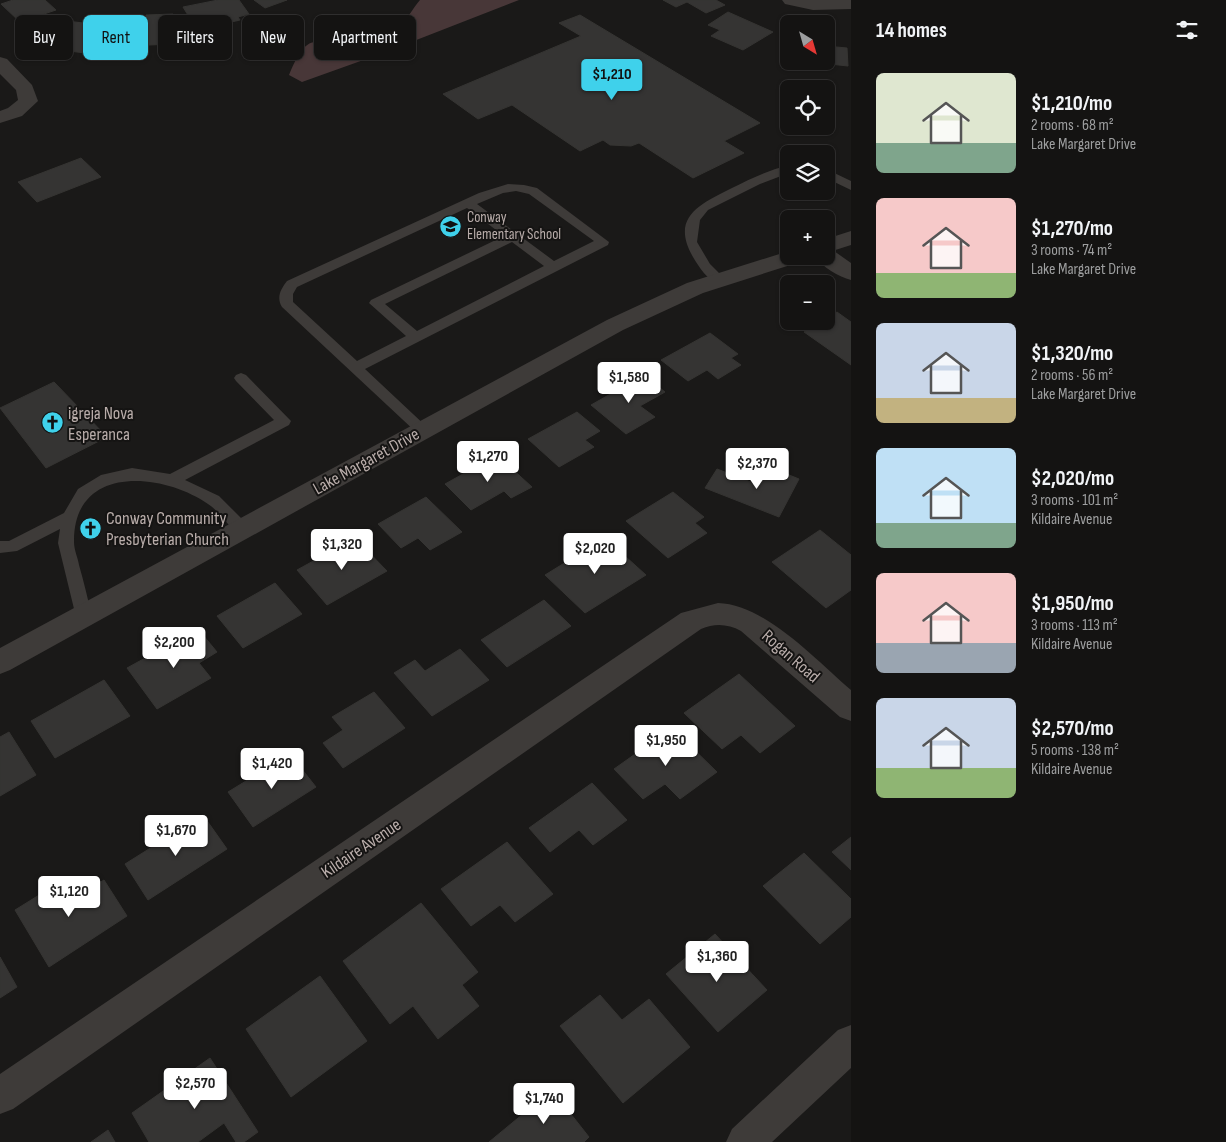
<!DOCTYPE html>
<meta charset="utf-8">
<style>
:root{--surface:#141312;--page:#212020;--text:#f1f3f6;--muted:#9d9e9f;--line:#333232;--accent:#3fd1eb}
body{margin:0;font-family:"Sofia Sans Condensed",sans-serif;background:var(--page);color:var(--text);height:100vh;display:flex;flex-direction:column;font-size:19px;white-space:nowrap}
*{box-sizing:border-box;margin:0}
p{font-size:16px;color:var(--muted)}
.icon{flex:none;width:28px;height:28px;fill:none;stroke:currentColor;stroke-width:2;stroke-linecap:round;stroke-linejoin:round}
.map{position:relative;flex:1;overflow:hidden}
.panel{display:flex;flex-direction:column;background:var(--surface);width:375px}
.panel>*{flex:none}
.banner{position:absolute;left:15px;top:15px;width:475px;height:45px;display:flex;gap:10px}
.needle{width:32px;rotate:143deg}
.controls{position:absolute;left:780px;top:15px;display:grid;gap:10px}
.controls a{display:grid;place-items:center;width:55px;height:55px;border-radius:8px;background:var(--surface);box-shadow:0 1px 4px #0004,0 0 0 1px var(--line);font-size:25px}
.price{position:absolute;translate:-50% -42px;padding:0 11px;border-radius:5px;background:#fff;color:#222;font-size:16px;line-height:32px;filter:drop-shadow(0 1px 2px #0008)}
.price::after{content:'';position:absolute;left:50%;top:30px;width:15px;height:11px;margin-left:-8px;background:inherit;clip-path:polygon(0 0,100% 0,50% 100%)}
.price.on{background:var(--accent);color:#111}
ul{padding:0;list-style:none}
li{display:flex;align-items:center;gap:15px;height:125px;padding:0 25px}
li span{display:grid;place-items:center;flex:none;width:140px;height:100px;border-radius:8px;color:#555}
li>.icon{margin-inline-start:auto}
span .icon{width:60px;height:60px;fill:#fffc;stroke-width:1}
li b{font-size:21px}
h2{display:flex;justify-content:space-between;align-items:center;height:60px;padding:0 25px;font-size:21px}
.tag{padding:0 18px;border-radius:8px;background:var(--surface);box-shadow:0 1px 4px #0004,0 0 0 1px var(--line);font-size:18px;line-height:45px}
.tag.on{background:var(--accent);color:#111}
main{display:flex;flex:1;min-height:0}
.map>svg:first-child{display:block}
.water{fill:#483738}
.building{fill:#353433;stroke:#353432}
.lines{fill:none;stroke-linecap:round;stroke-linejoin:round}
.service{fill:#3e3b39;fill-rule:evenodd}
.minor{fill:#3e3b39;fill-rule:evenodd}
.tertiary{fill:#3e3b39;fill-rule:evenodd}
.labels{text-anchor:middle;stroke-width:4;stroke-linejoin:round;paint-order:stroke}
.far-poi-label{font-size:15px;fill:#b9adaa;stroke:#151413;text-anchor:start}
.poi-label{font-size:18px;fill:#b9adaa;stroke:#151413;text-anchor:start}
.street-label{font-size:18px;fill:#b9adaa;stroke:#151413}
</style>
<main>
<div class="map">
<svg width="851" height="1142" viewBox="0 0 851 1142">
<rect width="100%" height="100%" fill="#1a1918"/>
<path class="water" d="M420 0H519L383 53 302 82 289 75C310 24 317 48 359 43 372 42 391 33 401 24 408 18 414 7 420 0Z"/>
<path class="building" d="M13 0H45L56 10 20 22 1 4Z
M218 0H239L249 14 238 17 240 20 197 30 183 7Z
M254 0H287L265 8Z
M663 0H716L725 5 706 13 687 2 676 7Z
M728 12 773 32 743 50 711 36 720 30 708 25Z
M173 14 171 44 128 46 129 37 116 38 118 23 145 22 146 15Z
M580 15 760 123 724 141 744 153 693 178 639 143 631 146 610 145 603 140 580 151 512 105 478 119 443 94 581 36 559 23Z
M88 17 110 19 100 33 88 32 83 39 94 40 85 53 46 48 67 21 83 23Z
M782 35 789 36V60L781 59Z
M826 46 847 48 848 66 802 61H826Z
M81 158 101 177 37 202 18 182Z
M837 312 851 322V365L804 332 822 321H826V319Z
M710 333 738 354 731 358 741 365 718 379 707 370 688 381 661 360Z
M644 375 665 392 640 406 655 417 626 434 591 405Z
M54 382 107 437 46 468 0 408Z
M577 412 600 431 585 440 594 447 559 467 528 439Z
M497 455 532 487 511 498 504 491 471 510 445 484Z
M767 466 799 479 779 517 705 488 717 469 756 484Z
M673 492 704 517 695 523 707 533 668 558 626 521Z
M426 497 462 532 430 550 418 538 401 548 378 524Z
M820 530 851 555V590L826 608 772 562Z
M355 538 387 571 327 605 297 570Z
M605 538 646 575 585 613 545 575Z
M275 583 302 614 243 648 217 616Z
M544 600 571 626 507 667 481 640Z
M198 629 217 652 199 663 211 678 157 709 127 668Z
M460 649 489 680 432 716 394 673 415 660 425 671Z
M739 674 795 726 760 753 741 735 722 749 684 713Z
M104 680 130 716 55 758 31 721Z
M374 692 405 728 343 768 323 743 343 730 332 717Z
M672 728 717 772 680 799 665 784 643 799 614 769Z
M9 732 36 775 0 796V737Z
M290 754 316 787 253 827 228 792Z
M592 783 627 820 593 845 579 830 550 852 529 828Z
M203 815 227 849 148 900 125 864Z
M851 837V870L832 852Z
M507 842 553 894 515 922 500 905 471 926 441 889Z
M804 853 851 899V917L820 944 763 886Z
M65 879 76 897 104 880 127 916 49 967 15 910Z
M421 903 478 972 462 985 479 1006 438 1039 413 1006 390 1024 343 961Z
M715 934 767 990 718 1032 666 974Z
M0 957 17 987 0 998Z
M320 976 367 1041 291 1097 246 1029Z
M600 995 622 1020 649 999 690 1047 623 1103 560 1026Z
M210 1058 258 1132 244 1142H236L224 1123 198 1142H149L132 1113Z
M552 1090 589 1137 584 1142H489Z
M108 1130 115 1142H91Z"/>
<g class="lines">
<path class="service" d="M789 165V173L760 184 708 210 700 220 697 242 710 264 726 280 719 284C708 281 699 267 693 257 670 217 700 204 732 188 750 179 769 170 789 165Z
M826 169 851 181V190L826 178Z
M508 184 524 185 537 188 609 242 608 245 365 369 429 429 427 433 422 434 417 433 282 307C276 297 281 289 287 281L479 193ZM516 191 529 194 594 241 554 261 477 204 503 193ZM467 208 504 236 371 300 369 303 406 336 357 361 293 302V294L297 287ZM512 242 544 266 417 331 385 304Z
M241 373 246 375 291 421 289 425 185 480 219 496 249 526 251 530 249 534 243 536 237 534C228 525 219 511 208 504 162 472 73 464 74 542 74 550 78 558 79 565 84 582 88 600 92 617L90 622 84 624 78 622 76 617 58 543 60 529 17 551 0 553V541H9L64 513 78 489 101 475 132 468 170 474 274 420 236 381 234 378 236 375Z"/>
<path class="minor" d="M782 0H851V9L813 10 785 4Z
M0 57 7 59 32 85 38 101 22 116 0 123V111L8 108 18 100 16 90 0 74Z
M826 249 834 251 851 263V280C839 277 822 267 815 256H826Z
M718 603C765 604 816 660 851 690V721L840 717 741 631C728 624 715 623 701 629L13 1109 0 1114V1074L681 613Z
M851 1025V1068L772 1142H726L732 1129 838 1030Z"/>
<path class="tertiary" d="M851 231V245L826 253V239Z
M789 251V256H806L803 261 703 293 623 330 10 670 0 674V648L607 320 687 283Z"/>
</g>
<defs>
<symbol id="school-disc" viewBox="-11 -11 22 22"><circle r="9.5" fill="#3fd1eb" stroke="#151413"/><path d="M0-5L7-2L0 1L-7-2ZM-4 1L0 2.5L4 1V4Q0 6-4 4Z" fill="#111"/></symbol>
<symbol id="church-disc" viewBox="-11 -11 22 22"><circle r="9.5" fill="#3fd1eb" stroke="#151413"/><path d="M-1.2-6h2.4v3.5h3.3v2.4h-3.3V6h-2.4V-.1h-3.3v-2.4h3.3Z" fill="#111"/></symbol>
</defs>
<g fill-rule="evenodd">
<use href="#school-disc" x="438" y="214" width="25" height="25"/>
<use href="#church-disc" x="40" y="410" width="25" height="25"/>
<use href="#church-disc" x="78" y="516" width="25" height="25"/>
</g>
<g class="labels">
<g class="far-poi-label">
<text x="467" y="222">Conway<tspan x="467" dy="17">Elementary School</tspan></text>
</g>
<g class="poi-label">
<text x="68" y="419">igreja Nova<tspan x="68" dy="21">Esperanca</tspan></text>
<text x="106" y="524">Conway Community<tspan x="106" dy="21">Presbyterian Church</tspan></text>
</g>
<g class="street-label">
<text transform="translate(366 461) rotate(-29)" y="6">Lake Margaret Drive</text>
<text transform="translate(791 656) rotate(41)" y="6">Rogan Road</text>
<text transform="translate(361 848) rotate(-34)" y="6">Kildaire Avenue</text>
</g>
</g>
</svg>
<div class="controls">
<a><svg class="needle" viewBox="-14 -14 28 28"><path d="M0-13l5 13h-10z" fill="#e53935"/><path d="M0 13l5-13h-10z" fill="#9d9e9f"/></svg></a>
<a><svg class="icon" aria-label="locate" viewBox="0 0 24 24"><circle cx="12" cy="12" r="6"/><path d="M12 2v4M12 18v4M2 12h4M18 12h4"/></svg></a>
<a><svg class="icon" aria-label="layers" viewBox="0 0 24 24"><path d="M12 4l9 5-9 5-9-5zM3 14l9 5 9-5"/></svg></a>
<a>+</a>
<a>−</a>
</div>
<b class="price on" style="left:612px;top:101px">$1,210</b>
<b class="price" style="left:629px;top:404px">$1,580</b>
<b class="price" style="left:488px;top:483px">$1,270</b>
<b class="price" style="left:757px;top:490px">$2,370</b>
<b class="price" style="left:342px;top:571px">$1,320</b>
<b class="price" style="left:595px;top:575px">$2,020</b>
<b class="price" style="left:174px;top:669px">$2,200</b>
<b class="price" style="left:666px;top:767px">$1,950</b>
<b class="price" style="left:272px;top:790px">$1,420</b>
<b class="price" style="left:176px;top:857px">$1,670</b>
<b class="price" style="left:69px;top:918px">$1,120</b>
<b class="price" style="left:717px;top:983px">$1,360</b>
<b class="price" style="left:195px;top:1110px">$2,570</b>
<b class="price" style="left:544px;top:1125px">$1,740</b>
<div class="banner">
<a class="tag">Buy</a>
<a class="tag on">Rent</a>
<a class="tag">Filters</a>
<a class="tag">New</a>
<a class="tag">Apartment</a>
</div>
</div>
<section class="panel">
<h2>14 homes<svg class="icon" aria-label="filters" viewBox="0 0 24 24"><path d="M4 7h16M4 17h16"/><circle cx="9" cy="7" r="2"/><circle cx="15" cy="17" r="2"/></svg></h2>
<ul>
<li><span style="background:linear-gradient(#dfe7d0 70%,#7fa58c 0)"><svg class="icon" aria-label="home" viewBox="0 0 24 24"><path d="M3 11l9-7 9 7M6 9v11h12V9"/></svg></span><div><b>$1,210/mo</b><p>2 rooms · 68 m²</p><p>Lake Margaret Drive</p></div></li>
<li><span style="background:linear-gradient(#f6c9c9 75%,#8fb573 0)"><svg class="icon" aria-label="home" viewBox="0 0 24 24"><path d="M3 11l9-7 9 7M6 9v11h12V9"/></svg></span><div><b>$1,270/mo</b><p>3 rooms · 74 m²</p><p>Lake Margaret Drive</p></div></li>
<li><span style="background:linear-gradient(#c9d6e8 75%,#c2b280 0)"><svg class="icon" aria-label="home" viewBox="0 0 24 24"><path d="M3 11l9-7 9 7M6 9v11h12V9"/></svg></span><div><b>$1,320/mo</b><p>2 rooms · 56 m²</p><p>Lake Margaret Drive</p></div></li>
<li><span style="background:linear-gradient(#bfe0f5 75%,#7fa58c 0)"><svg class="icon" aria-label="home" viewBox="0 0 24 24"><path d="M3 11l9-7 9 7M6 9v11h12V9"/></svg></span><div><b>$2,020/mo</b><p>3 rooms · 101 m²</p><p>Kildaire Avenue</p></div></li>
<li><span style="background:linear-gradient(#f6c9c9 70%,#9aa5b1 0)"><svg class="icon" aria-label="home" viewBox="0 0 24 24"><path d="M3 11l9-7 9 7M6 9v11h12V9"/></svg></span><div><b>$1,950/mo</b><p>3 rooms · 113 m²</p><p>Kildaire Avenue</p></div></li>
<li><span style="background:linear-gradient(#c9d6e8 70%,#8fb573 0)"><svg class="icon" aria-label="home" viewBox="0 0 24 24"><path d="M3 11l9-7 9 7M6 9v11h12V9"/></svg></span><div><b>$2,570/mo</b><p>5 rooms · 138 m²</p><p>Kildaire Avenue</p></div></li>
</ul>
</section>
</main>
